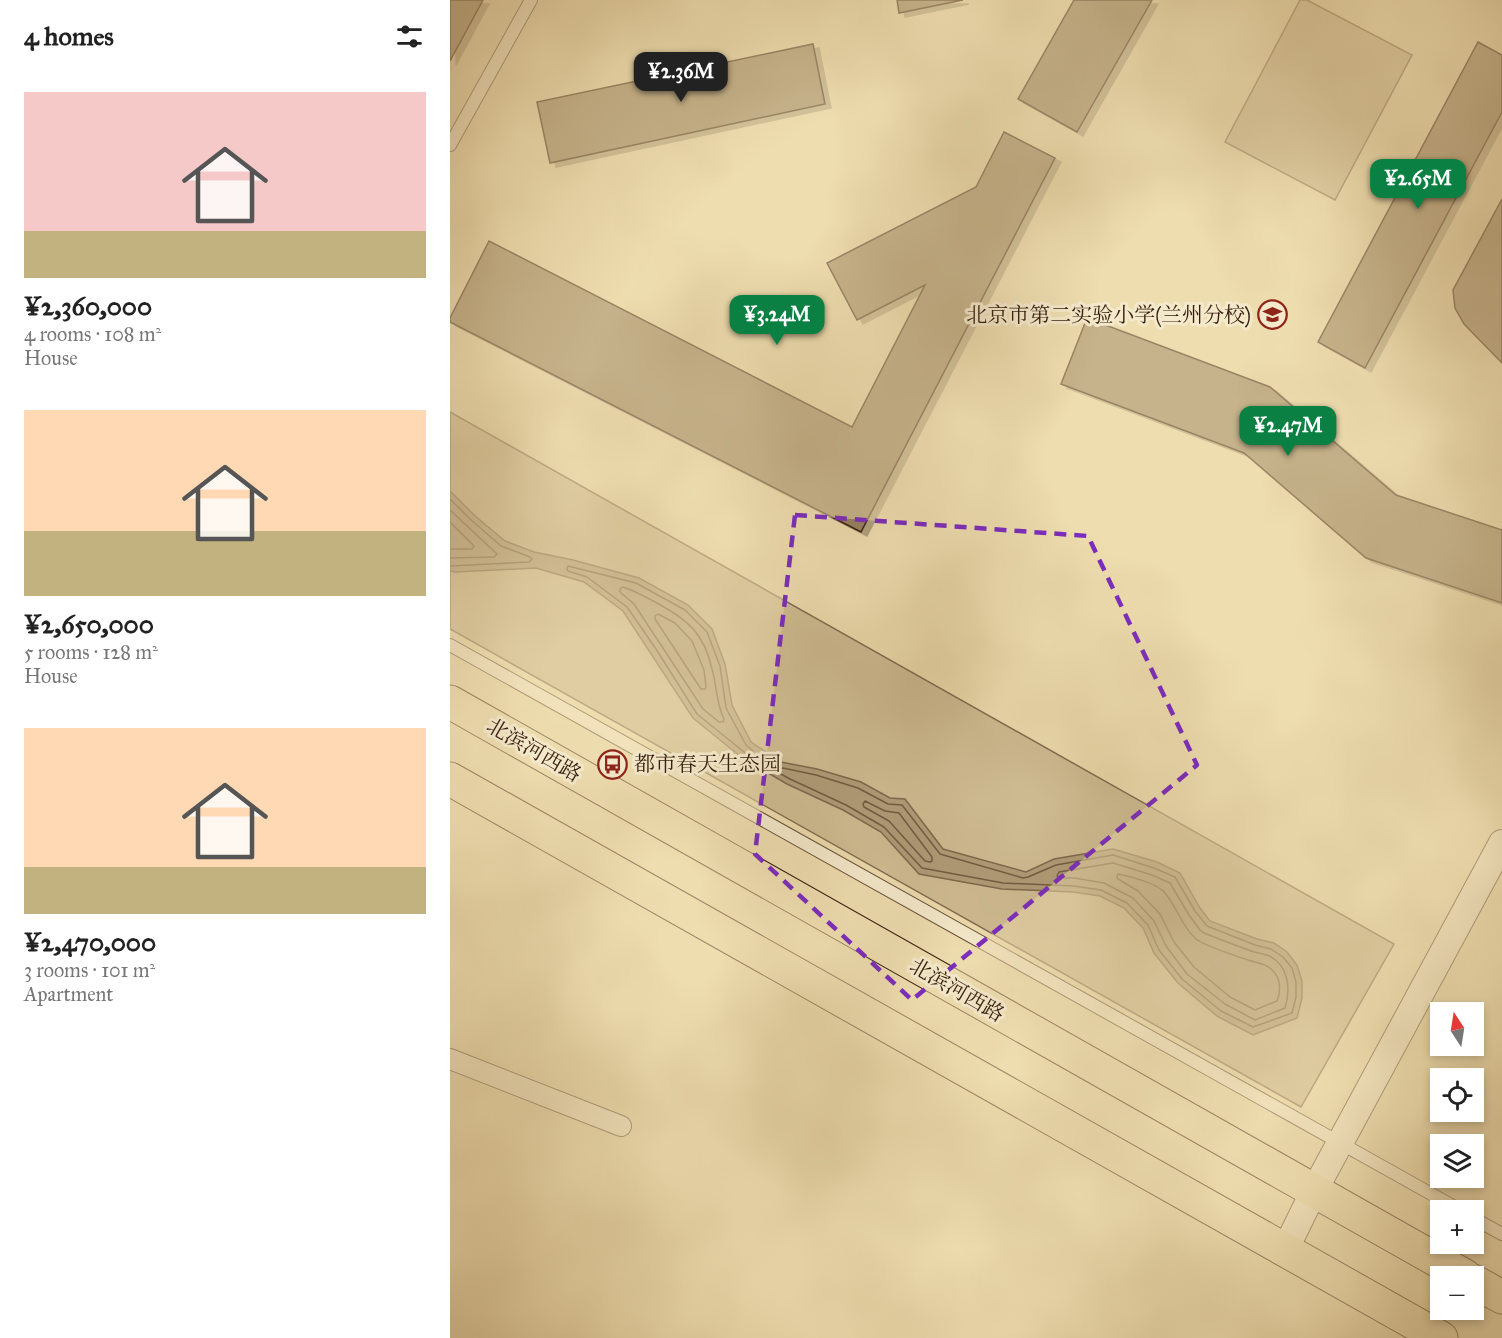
<!DOCTYPE html>
<meta charset="utf-8">
<style>
:root{--surface:#fff;--page:#f6f6f6;--text:#222;--muted:#767676;--accent:#0b8043}
body{margin:0;font-family:"IM FELL Great Primer","Noto Serif SC",serif;background:var(--page);color:var(--text);height:100vh;display:flex;flex-direction:column;font-size:22px;white-space:nowrap}
*{box-sizing:border-box;margin:0}
p{font-size:20px;color:var(--muted)}
.icon{flex:none;width:33px;height:33px;fill:none;stroke:currentColor;stroke-width:2;stroke-linecap:round;stroke-linejoin:round}
.map{position:relative;flex:1;overflow:hidden}
.drawer{display:flex;flex-direction:column;background:var(--surface);width:450px}
.drawer>*{flex:none}
.needle{width:39px;rotate:348deg}
.tools{position:absolute;left:980px;top:1002px;display:grid;gap:12px}
.tools a{display:grid;place-items:center;width:54px;height:54px;border-radius:0px;background:var(--surface);box-shadow:0 3px 9px #0003;font-size:30px}
.price{position:absolute;translate:-50% -51px;padding:0 14px;border-radius:12px;background:var(--accent);color:#fff;font-size:20px;line-height:39px;filter:drop-shadow(0 2px 3px #0008)}
.price::after{content:'';position:absolute;left:50%;top:36px;width:18px;height:14px;margin-left:-9px;background:inherit;clip-path:polygon(0 0,100% 0,50% 100%)}
.price.active{background:#222;color:#fff}
ul{padding:0;list-style:none}
li{display:grid;align-content:center;gap:12px;height:318px;padding:0 24px}
li span{display:grid;place-items:center;height:186px;border-radius:0px;color:#555}
li>.icon{margin-inline-start:auto}
span .icon{width:108px;height:108px;fill:#fffc;stroke-width:1}
li b{font-size:26px}
h2{display:flex;justify-content:space-between;align-items:center;height:72px;padding:0 24px;font-size:26px}
main{display:flex;flex:1;min-height:0}
.map>svg:first-child{display:block}
.green{fill:#cfbc93;stroke:#826c50;stroke-width:1.5}
.water{fill:#af9c78;stroke:#7e694d;stroke-width:1.5}
.lines{fill:none;stroke-linecap:round;stroke-linejoin:round}
.shore{stroke:#725c42;stroke-width:1.5}
.building{fill:#958161;stroke:#351d0d;stroke-width:1.5;filter:url(#shadow)}
.service-casing{stroke:#634d36;stroke-width:14}
.pedestrian-casing{stroke:#634d36;stroke-width:22}
.minor-casing{stroke:#634d36;stroke-width:28}
.primary-casing{stroke:#351d0d;stroke-width:35}
.service{stroke:#f4e9cb;stroke-width:12}
.pedestrian{stroke:#f4e9cb;stroke-width:20}
.minor{stroke:#f4e9cb;stroke-width:26}
.primary{stroke:#eeddaf;stroke-width:33}
.marked{fill:none;stroke:#7b2cbf;stroke-width:4.5;stroke-dasharray:12 8;stroke-linejoin:round}
.labels{text-anchor:middle;stroke-width:6;stroke-linejoin:round;paint-order:stroke}
.poi-label{font-size:21px;fill:#351d0d;stroke:#f4e9cb;text-anchor:end}
.street-label{font-size:21px;fill:#351d0d;stroke:#f4e9cb}
</style>
<main>
<section class="drawer">
<h2>4 homes<svg class="icon" aria-label="filters" viewBox="0 0 24 24"><path d="M4 7h16M4 17h16"/><circle cx="9" cy="7" r="2"/><circle cx="15" cy="17" r="2"/></svg></h2>
<ul>
<li><span style="background:linear-gradient(#f6c9c9 75%,#c2b280 0)"><svg class="icon" aria-label="home" viewBox="0 0 24 24"><path d="M3 11l9-7 9 7M6 9v11h12V9"/></svg></span><div><b>¥2,360,000</b><p>4 rooms · 108 m²</p><p>House</p></div></li>
<li><span style="background:linear-gradient(#ffd9b3 65%,#c2b280 0)"><svg class="icon" aria-label="home" viewBox="0 0 24 24"><path d="M3 11l9-7 9 7M6 9v11h12V9"/></svg></span><div><b>¥2,650,000</b><p>5 rooms · 128 m²</p><p>House</p></div></li>
<li><span style="background:linear-gradient(#ffd9b3 75%,#c2b280 0)"><svg class="icon" aria-label="home" viewBox="0 0 24 24"><path d="M3 11l9-7 9 7M6 9v11h12V9"/></svg></span><div><b>¥2,470,000</b><p>3 rooms · 101 m²</p><p>Apartment</p></div></li>
</ul>
</section>
<div class="map">
<svg width="1052" height="1338" viewBox="0 0 1052 1338">
<defs>
<filter id="shadow"><feDropShadow dx="6" dy="4" stdDeviation="0" flood-color="#0004"/></filter>
</defs>
<rect width="100%" height="100%" fill="#eeddaf"/>
<filter id="stains"><feTurbulence type="fractalNoise" baseFrequency=".00333" numOctaves="4"/><feColorMatrix values="0 0 0 0 .2 0 0 0 0 .09 0 0 0 0 .02 0 0 0 .5 -.17"/></filter>
<radialGradient id="worn" r=".72"><stop offset=".6" stop-color="#630" stop-opacity="0"/><stop offset="1" stop-color="#630" stop-opacity=".3"/></radialGradient>
<path class="green" d="M850 0H857L962 55 885 200 775 142Z
M0 412 944 944 851 1107 0 629Z"/>
<path class="water" d="M0 491 24 515 55 541 84 552 123 560 189 578 238 605 262 629 275 664 282 705 301 742 331 762 367 769 411 782 440 798 455 799 493 849 576 872 604 859 663 849 707 862 730 873 750 908 760 921 807 939 824 943 837 952 847 965 852 981V998L847 1018 803 1035 767 1016 728 983 704 953 693 928 674 908 650 896 623 892 552 889 469 874 431 832 393 810 337 784 291 757 243 718 173 611 134 582 86 568 5 572 0 571Z"/>
<g class="lines">
<path class="shore" d="M0 499 20 519 51 546 80 557 82 559 79 562 0 566
M0 510 47 554 44 557 0 558
M0 522 24 546 22 549H0
M118 566 186 583 235 610 257 632 270 666 276 708 296 745 303 751 302 754 300 755 294 752 247 714 206 649 177 607 137 577 118 571 117 569Z
M173 587C185 591 196 597 207 603 238 620 254 633 262 669 267 686 266 703 274 719L273 722H269L253 709 184 604 170 592V589Z
M208 614 225 623 242 641 254 670 256 687 255 689H251L205 619V616Z
M333 768 366 775 408 788 438 804 452 805 490 854 573 878 578 877 606 865 663 855 704 868 725 877 745 911 757 926 805 945 821 949 833 957 842 968 846 982V997L842 1013 803 1027 771 1011 732 979 709 950 698 925 677 903 651 890 624 886 553 883 472 868 434 827 396 805 340 779 329 773 330 769Z
M415 801 435 811 449 813 482 857V861L480 862 475 861 439 821 414 807 413 804Z
M663 863 702 875 720 883 739 915 750 930 754 933C769 939 784 945 799 950 805 953 811 953 817 955 839 964 841 989 835 1008L805 1020 775 1004 737 974 716 946 704 921 683 898 654 883 624 878H610L607 876 609 872Z
M668 874C679 876 709 884 715 893 727 907 732 927 746 939 755 946 786 956 798 960 807 963 816 963 823 971 831 979 831 991 827 1001L805 1010 780 997 744 967 724 942 710 914 688 891 668 879 667 877Z"/>
</g>
<path class="building" d="M0 0H33L0 61Z
M447 0H513L449 13Z
M624 0H702L627 132 568 99Z
M1028 42 1052 55V112L915 368 868 342Z
M363 44 375 104 100 163 87 102Z
M554 132 605 158 411 532 0 322V318L39 241 402 427 475 285 407 320 377 263 526 187Z
M1052 199V363L1014 324 1005 308 1003 290Z
M637 318 820 387 946 495 1052 530V603L916 558 794 453 611 384Z"/>
<g class="lines">
<defs>
<path id="service" d="M0 145 81 0
M0 645 1010 1210
M1023 1218 1052 1234"/>
<path id="pedestrian" d="M0 1059 171 1126"/>
<path id="minor" d="M835 1250 864 1191 1052 843"/>
<path id="primary" d="M0 702 1015 1276
M0 779 991 1338
M1023 1281 1052 1297"/>
</defs>
<use href="#service" class="service-casing"/>
<use href="#pedestrian" class="pedestrian-casing"/>
<use href="#minor" class="minor-casing"/>
<use href="#primary" class="primary-casing"/>
<use href="#service" class="service"/>
<use href="#pedestrian" class="pedestrian"/>
<use href="#minor" class="minor"/>
<use href="#primary" class="primary"/>
</g>
<path d="M0 0H1052V1338H0ZM345 515 638 536 747 765 462 1000 305 854Z" fill="#eeddaf" fill-opacity=".55" fill-rule="evenodd"/>
<path class="marked" d="M345 515 638 536 747 765 462 1000 305 854Z"/>
<defs>
<symbol id="school-ring" viewBox="-11 -11 22 22"><circle r="9.5" fill="#f4e9cb" stroke="#8f2418" stroke-width="1.5"/><path d="M0-5L7-2L0 1L-7-2ZM-4 1L0 2.5L4 1V4Q0 6-4 4Z" fill="#8f2418"/></symbol>
<symbol id="bus-ring" viewBox="-11 -11 22 22"><circle r="9.5" fill="#f4e9cb" stroke="#8f2418" stroke-width="1.5"/><path d="M-5-6H5V4H4V6H2V4H-2V6H-4V4H-5ZM-3.5-4V0h7V-4ZM-3.5 1.2v1.5H-2V1.2ZM2 1.2v1.5H3.5V1.2Z" fill="#8f2418"/></symbol>
</defs>
<g fill-rule="evenodd">
<use href="#school-ring" x="806" y="298" width="33" height="33"/>
<use href="#bus-ring" x="146" y="748" width="33" height="33"/>
</g>
<g class="labels">
<g class="poi-label">
<text x="801" y="322">北京市第二实验小学(兰州分校)</text>
<text x="184" y="771" text-anchor="start">都市春天生态园</text>
</g>
<g class="street-label">
<text transform="translate(84 750) rotate(30)" y="7">北滨河西路</text>
<text transform="translate(507 990) rotate(30)" y="7">北滨河西路</text>
</g>
</g>
<rect width="100%" height="100%" filter="url(#stains)"/>
<rect width="100%" height="100%" fill="url(#worn)"/>
</svg>
<div class="tools">
<a><svg class="needle" viewBox="-14 -14 28 28"><path d="M0-13l5 13h-10z" fill="#e53935"/><path d="M0 13l5-13h-10z" fill="#767676"/></svg></a>
<a><svg class="icon" aria-label="locate" viewBox="0 0 24 24"><circle cx="12" cy="12" r="6"/><path d="M12 2v4M12 18v4M2 12h4M18 12h4"/></svg></a>
<a><svg class="icon" aria-label="layers" viewBox="0 0 24 24"><path d="M12 4l9 5-9 5-9-5zM3 14l9 5 9-5"/></svg></a>
<a>+</a>
<a>−</a>
</div>
<b class="price active" style="left:231px;top:103px">¥2.36M</b>
<b class="price" style="left:968px;top:210px">¥2.65M</b>
<b class="price" style="left:327px;top:346px">¥3.24M</b>
<b class="price" style="left:838px;top:457px">¥2.47M</b>
</div>
</main>
